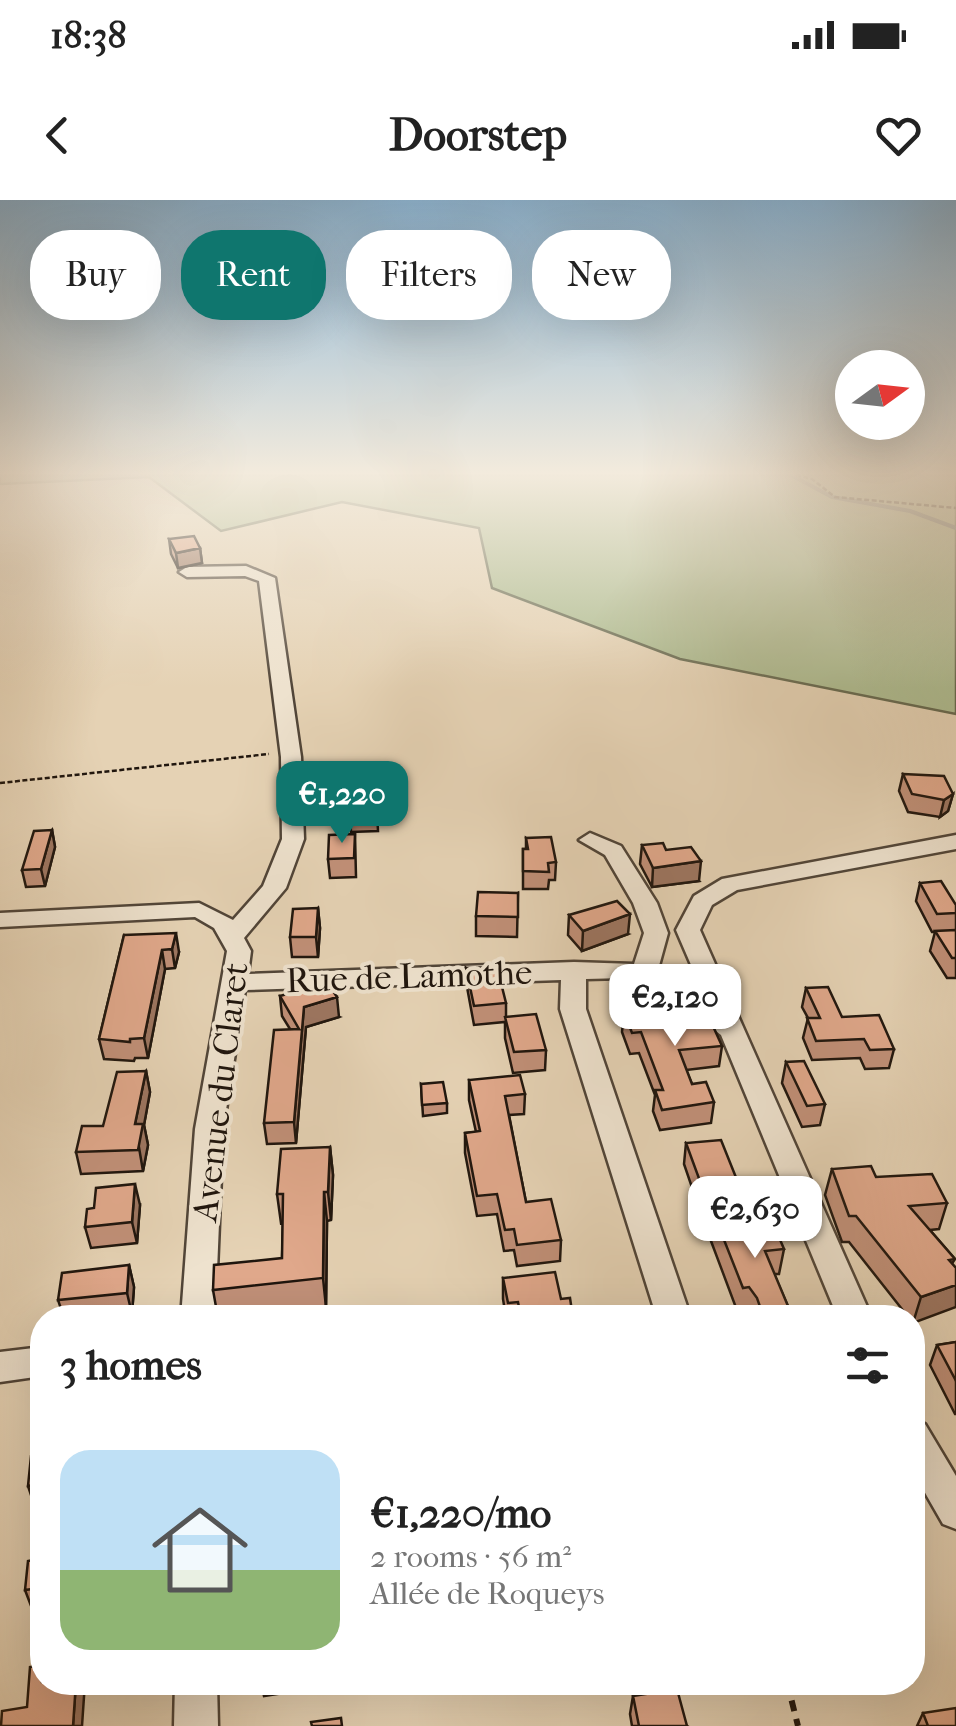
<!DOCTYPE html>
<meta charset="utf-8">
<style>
:root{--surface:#fff;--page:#f6f6f6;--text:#222;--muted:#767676;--accent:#0f766e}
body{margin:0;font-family:"IM FELL French Canon",serif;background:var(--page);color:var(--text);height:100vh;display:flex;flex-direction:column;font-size:38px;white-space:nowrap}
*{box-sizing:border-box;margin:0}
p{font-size:32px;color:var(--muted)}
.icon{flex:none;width:55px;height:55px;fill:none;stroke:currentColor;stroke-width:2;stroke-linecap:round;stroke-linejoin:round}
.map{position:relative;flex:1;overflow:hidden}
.panel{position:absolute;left:30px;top:1105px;width:895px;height:390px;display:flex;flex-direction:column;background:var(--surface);border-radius:40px;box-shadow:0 10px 40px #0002}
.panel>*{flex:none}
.top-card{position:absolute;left:30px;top:30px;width:898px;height:90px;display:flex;gap:20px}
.needle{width:65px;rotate:75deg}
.fabs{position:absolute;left:835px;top:150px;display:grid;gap:20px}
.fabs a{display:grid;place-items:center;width:90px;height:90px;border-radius:50%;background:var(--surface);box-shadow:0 10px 40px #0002;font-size:50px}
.price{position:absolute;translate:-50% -85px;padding:0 22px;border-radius:20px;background:#fff;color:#222;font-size:32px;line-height:65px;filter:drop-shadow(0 2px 5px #0008)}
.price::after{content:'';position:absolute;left:50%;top:60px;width:30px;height:22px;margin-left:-15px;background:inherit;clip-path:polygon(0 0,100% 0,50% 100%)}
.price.active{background:var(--accent);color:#fff}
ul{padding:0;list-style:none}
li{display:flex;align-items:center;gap:30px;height:250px;padding:0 30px}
li span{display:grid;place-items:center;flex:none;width:280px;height:200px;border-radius:30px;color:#555}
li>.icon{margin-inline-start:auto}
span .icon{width:120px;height:120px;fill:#fffc;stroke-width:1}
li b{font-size:42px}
h2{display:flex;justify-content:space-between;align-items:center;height:120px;padding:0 30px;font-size:42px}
.chip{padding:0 35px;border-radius:40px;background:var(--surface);box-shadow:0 10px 40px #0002;font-size:35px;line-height:90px}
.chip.active{background:var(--accent);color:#fff}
.status{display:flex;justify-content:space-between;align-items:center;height:70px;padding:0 50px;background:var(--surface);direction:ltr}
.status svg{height:28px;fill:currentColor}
header{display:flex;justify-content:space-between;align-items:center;height:130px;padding:0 30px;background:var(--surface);font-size:45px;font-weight:700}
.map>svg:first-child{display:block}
.green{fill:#afbd92;stroke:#686a50;stroke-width:2.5}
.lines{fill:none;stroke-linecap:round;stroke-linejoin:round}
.stream{stroke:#6a7575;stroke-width:4}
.minor-casing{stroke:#514538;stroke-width:5}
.path-far1{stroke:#20160e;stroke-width:2.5;stroke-dasharray:5 2.5;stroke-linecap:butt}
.path{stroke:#20160e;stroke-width:6;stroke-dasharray:11 8;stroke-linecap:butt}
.minor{fill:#eee2ce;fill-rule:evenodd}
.wall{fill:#c19078;stroke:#20160e;stroke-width:2.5}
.shaded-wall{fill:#9d7661;stroke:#20160e;stroke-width:2.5}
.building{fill:#e0a88b;stroke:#20160e;stroke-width:2.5}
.labels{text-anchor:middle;stroke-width:8;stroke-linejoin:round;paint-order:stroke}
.street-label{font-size:35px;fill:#20160e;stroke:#eee2ce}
</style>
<div class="status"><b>18:38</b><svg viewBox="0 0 49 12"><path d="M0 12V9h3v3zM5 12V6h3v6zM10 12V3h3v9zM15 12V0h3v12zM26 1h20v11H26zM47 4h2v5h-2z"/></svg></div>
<header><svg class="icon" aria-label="back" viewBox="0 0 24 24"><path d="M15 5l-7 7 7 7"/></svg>Doorstep<svg class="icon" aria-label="heart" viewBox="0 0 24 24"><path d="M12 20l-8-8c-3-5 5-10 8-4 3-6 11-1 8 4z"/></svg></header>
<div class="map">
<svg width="956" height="1526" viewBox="0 0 956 1526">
<rect width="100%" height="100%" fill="#e5d2b4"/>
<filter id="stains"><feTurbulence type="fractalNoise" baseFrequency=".002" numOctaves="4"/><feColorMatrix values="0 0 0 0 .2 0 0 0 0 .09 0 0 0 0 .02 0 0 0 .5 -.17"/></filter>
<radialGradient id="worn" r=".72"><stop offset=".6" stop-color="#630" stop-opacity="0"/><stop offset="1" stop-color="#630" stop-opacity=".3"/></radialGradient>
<path class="green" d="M0 275H956V514L680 459 492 388 479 328 342 302 221 331 149 277 0 284Z"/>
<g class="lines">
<path class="stream" d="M791 275 832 297 910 311 956 328"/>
<defs>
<path id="minor" d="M246 366 275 378 301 557 304 639 286 688 244 738 251 751 248 774 574 762 634 764 644 733 633 703 605 655 579 640 590 633 621 646 657 703 668 733 657 773 704 795 676 730 694 696 722 679 956 635V649L737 690 712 705 700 730 872 1118H838L721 835 679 802 625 778 586 779V809L691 1118H657L560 809 561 780 245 790 223 929 215 1118H181L195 929 227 751 214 728 195 717 0 727V713L199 703 233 720 263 686 282 639 281 557 259 381 245 376 187 377 179 372 187 367Z
M42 1147V1176L0 1182V1152Z
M912 1219 925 1224 956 1276V1329L943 1324 912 1270Z
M175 1482H217L218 1526H174Z"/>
</defs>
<use href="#minor" class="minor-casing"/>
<path class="path-far1" d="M796 275 812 279 835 297 956 308
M0 583 269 554"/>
<path class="path" d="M787 1482 798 1526"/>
<use href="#minor" class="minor"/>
</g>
<path class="wall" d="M169 339 200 348 202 363 178 368 171 354Z
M903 574 953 594 948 611 940 617 908 612 899 591Z
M376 591 378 631 351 632 349 596Z
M52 630 55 647 45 686 26 687 22 670Z
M355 634 356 677 330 678 328 659Z
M526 638 556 662 555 680H549L548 689H523V649H526Z
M642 645 666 650 699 681 652 687 640 664Z
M920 683 956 713V778H947L930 751 935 732H932L916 701Z
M518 693 517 737 476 736V716Z
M318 708 320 728 318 757H292L290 737Z
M569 715 628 734 582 751 568 735Z
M124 735 179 752 175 768 165 769 148 858H135L134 861 104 859 99 839Z
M466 768 506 803V817L546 850 545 870 513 873 505 838V822L474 825 467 787Z
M806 788 842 817 894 849 889 868 865 869 860 858 812 860 803 838 808 818 802 807Z
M280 796 339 817 306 827 296 943 267 944 264 923 290 829 282 816Z
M660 805 722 846 719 866 686 870 692 884 714 902 711 923 660 930 653 911 655 895 639 853 630 854 622 832 624 812 660 808Z
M786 862 825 904 820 925 802 927 782 883Z
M146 871 150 892 144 925 148 945 143 971 81 974 76 952 103 926Z
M469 880 525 894 524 914 509 915 526 1002 561 1040 560 1061 517 1066 514 1050 504 1051 497 1014 477 1016 465 953V933L476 932 469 900Z
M421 884 447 903V913L423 916Z
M686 943 737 980 733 1002 698 1005 684 964Z
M330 947 333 975 331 1020 327 1021 326 1107 218 1118 213 1090 282 1058 283 1022 281 1023 277 994Z
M832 969 876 977 947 1003 939 1029 930 1030 955 1059 913 1123 912 1118H909L849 1042H842L825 995Z
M140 1005 137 1043 91 1048 85 1027Z
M715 1017 751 1026 784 1049 779 1074H774L793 1118H748L744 1112 738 1113 711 1041Z
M129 1065 134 1087 132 1114 103 1118H64L58 1100Z
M503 1078 561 1099 573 1118H506L503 1099Z
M956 1142V1214H955L930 1165 937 1145Z
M42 1254V1306L35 1307 28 1286Z
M42 1358V1436L37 1422 38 1410 33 1411 25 1390Z
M261 1482H334L335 1485 264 1496Z
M862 1482H901L864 1488Z
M633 1496 687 1526H632L630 1514Z
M923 1513 956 1526H917Z"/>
<path class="shaded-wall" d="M200 348 202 363 178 368 176 353Z
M953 594 948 611 940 617 944 600Z
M52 630 55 647 45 686 41 669Z
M701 661 699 681 652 687 653 668Z
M318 708 320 728 318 757 316 737Z
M630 714 628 734 582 751 583 731Z
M176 733 179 752 175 768 172 749Z
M162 750 165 769 148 858 144 838Z
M337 797 339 817 306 827 296 943 294 922 304 807Z
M146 871 150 892 144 925 148 945 143 971 135 924Z
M330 947 333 975 331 1020 328 992Z
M135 984 140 1005 137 1043 132 1022Z
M324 992 327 1021 326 1107 323 1078Z
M129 1065 134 1087 132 1114 127 1093Z
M956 1085V1107L913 1123 921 1097Z
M76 1482H85L82 1526H73Z"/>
<path class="building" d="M194 336 200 348 176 353 169 339Z
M903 574 944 576 953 594 944 600 912 594Z
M376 591 377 612 350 613 349 596Z
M52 630 41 669 22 670 34 631Z
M355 634 354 658 328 659 329 635Z
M551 637 556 662 548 663 549 672 523 671V649H528L526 638Z
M663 643 666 650 691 647 701 661 653 668 642 645Z
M941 681 956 705V713L937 714 920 683Z
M478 692 518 693V717L476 716Z
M617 701 630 714 583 731 569 715Z
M318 708 316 737H290L293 709Z
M956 730V758H952L935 731Z
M176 733 172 749 162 750 144 838 130 839V842L99 839 124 735Z
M497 767 506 803 474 806 466 768Z
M327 782 337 797 304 807 294 922 264 923 274 830 299 829 280 796Z
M828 787 842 817 879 815 894 849 870 850 864 839 816 841 807 818H820L806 788Z
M703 804 722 846 679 850 692 884 706 882 714 902 662 910 655 890H663L641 832 632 833 624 812 662 808 660 805Z
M536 814 546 850 514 852 505 817Z
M804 861 825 904 807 906 786 862Z
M146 871 135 924H143L138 950 76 952 82 926H103L117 872Z
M520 875 525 894 505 896 526 1002 551 999 561 1040 517 1045 514 1029 505 1030 497 994 477 996 465 933 480 931 469 880Z
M443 882 447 903 422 905 421 884Z
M721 940 737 980 701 984 686 943Z
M330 947 328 992H324L323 1078 213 1090 214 1065 282 1058 283 994H277L281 949Z
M871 966 876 977 932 974 947 1003 909 1006 955 1059 949 1060 956 1068V1085L921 1097 856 1016H849L832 969Z
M135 984 132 1022 85 1027 87 1009 94 1008 96 988Z
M746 1013 751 1026 773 1023 784 1049 765 1051 793 1118H764L757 1098 749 1087 743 1088 715 1017Z
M129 1065 127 1093 58 1100 62 1073Z
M555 1072 561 1099 570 1098 573 1118H521L518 1102 508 1103 503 1078Z
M956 1142V1181L937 1145Z
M42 1254V1284L28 1286 31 1256Z
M42 1358V1421L37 1422 40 1388 25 1390 28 1361Z
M42 1465V1482H76L73 1526H1L2 1511 27 1507 30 1467Z
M677 1489 687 1526H639L633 1496Z
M956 1508V1526H928L923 1513Z
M341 1518 342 1526H312L311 1522Z"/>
<linearGradient id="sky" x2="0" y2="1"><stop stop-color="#89b4d5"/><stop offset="0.56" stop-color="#f3ebdd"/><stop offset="1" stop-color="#f3ebdd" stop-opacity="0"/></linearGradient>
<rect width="956" height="488" fill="url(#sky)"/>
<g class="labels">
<g class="street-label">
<text transform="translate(409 776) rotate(-2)" y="12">Rue de Lamothe</text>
<text transform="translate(220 892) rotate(-83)" y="12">Avenue du Claret</text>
</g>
</g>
<rect width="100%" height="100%" filter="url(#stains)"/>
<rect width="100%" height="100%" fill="url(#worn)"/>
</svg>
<div class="fabs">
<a><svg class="needle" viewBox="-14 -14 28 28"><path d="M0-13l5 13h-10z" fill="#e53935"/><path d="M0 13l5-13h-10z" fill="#767676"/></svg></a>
</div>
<b class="price active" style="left:342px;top:646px">€1,220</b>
<b class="price" style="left:675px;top:849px">€2,120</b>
<b class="price" style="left:755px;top:1061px">€2,630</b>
<div class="top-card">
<a class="chip">Buy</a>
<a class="chip active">Rent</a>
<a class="chip">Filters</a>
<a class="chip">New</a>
</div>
<section class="panel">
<h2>3 homes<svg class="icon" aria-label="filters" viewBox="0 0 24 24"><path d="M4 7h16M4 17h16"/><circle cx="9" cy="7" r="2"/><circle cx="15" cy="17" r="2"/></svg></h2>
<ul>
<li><span style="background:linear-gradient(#bfe0f5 60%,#8fb573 0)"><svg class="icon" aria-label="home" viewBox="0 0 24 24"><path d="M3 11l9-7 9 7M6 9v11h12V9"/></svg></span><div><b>€1,220/mo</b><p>2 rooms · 56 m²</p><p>Allée de Roqueys</p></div></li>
</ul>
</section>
</div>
